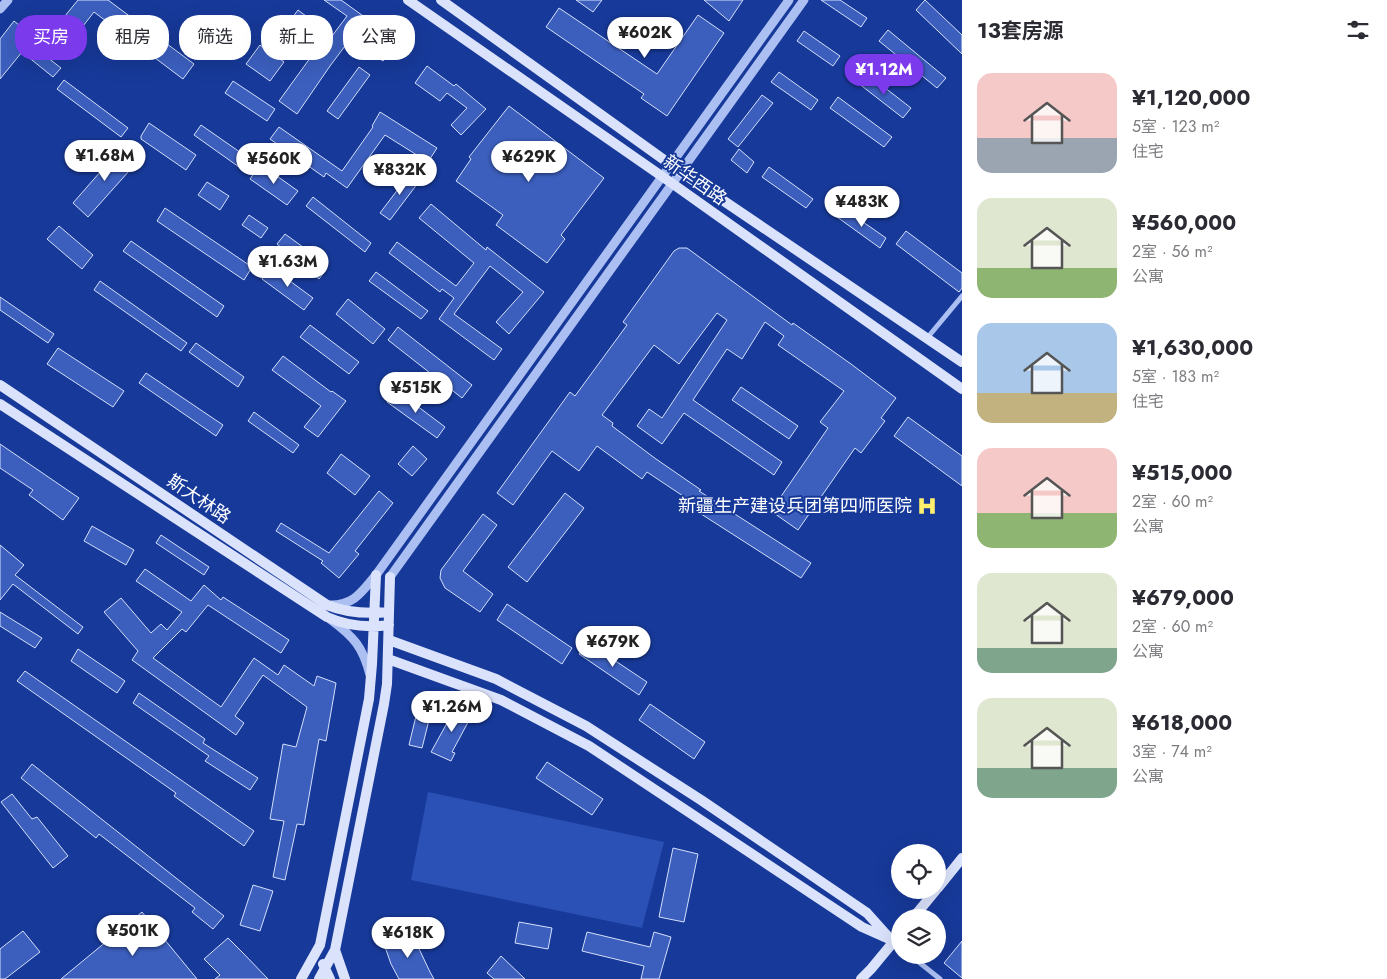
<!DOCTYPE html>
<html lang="zh">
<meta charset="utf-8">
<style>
:root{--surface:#fff;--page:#f2f2f3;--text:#2b2b33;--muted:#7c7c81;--accent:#7c3aed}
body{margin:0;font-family:Jost,"Noto Sans SC",sans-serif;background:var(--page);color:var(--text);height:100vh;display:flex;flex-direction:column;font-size:19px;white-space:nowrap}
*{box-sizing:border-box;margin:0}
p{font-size:16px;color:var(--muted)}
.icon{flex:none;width:28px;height:28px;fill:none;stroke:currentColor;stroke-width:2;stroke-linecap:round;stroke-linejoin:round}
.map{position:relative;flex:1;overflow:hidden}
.details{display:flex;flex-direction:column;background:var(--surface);width:425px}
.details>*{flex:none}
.hud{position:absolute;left:15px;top:15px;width:475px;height:45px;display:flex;gap:10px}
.tools{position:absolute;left:891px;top:844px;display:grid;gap:10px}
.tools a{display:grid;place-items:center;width:55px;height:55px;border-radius:50%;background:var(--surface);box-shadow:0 5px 20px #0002;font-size:25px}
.price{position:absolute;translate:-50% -42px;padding:0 11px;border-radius:18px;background:#fff;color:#222;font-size:16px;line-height:32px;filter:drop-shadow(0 1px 2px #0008)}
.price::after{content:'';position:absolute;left:50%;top:30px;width:15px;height:11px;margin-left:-8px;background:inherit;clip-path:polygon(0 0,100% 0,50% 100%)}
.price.current{background:var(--accent);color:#fff}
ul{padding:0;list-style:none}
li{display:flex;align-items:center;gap:15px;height:125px;padding:0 15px}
li span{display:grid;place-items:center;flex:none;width:140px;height:100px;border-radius:15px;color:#555}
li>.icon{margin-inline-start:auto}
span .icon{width:60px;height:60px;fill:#fffc;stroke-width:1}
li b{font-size:21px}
h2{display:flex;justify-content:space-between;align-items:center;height:60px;padding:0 15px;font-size:21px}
.tag{padding:0 18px;border-radius:20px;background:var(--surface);box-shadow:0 5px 20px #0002;font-size:18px;line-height:45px}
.tag.current{background:var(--accent);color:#fff}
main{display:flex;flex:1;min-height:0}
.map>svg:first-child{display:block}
.green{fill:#2b51b7}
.building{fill:#3c5fbe;stroke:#d3dffc}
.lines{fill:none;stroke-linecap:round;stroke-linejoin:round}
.minor{stroke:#acbff2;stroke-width:5}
.tertiary{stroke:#acbff2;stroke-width:9}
.secondary{stroke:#dbe3fc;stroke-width:10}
.labels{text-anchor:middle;stroke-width:4;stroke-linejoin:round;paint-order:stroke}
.street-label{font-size:18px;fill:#fff;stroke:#173999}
.poi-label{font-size:18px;fill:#fff;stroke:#173999;text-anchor:end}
</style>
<main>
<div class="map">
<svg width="962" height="979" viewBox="0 0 962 979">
<rect width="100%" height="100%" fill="#173999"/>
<path class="green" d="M428 792 664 842 642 928 411 880Z"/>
<path class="building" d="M78 0H108L194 64 183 79 94 12 76 35 60 22Z
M324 0H341L366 18 330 66 297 114 279 101 313 54 317 56 347 16Z
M576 0H602L593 12Z
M704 0H743L729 21Z
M821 0H840L867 18 861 27Z
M925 0 962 35V54L916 10Z
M559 8 657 74 698 15 724 33 667 116 641 98 644 94 546 27Z
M298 10 310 19 280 59 284 62 270 81 246 64 260 45 268 51Z
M14 21 34 37 29 43 61 68 53 77 22 52 0 79V39Z
M888 30 946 78 937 88 879 41Z
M804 31 840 56 833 66 797 41Z
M375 32 394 45 383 61 364 48Z
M427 66 454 86 456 84 486 109 461 135 451 125 467 108 447 93 440 101 415 83Z
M359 67 370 75 338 119 327 111Z
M779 72 818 100 811 110 771 82Z
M866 73 911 108 903 118 858 83Z
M64 80 128 128 121 137 57 89Z
M233 81 275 109 267 121 225 93Z
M762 95 773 103 738 147 728 139Z
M838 97 892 137 884 147 830 108Z
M509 106 604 178 561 235 565 239 547 263 496 225 503 215 456 181 471 159 469 157Z
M380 112 437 148 428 162 385 135 347 188 326 173 324 177 270 139 279 127 342 171 373 127 372 126Z
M149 123 196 155 186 170 141 139V136Z
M201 125 247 157 239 167 194 135Z
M122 147 138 161 88 217 73 203Z
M739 149 754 162 747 173 731 160Z
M260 164 298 191 287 205 250 179Z
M769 167 813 199 806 208 762 177Z
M411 172 421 179 390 220 380 213Z
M207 182 229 196 220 210 198 195Z
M313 197 371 243 365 252 306 206Z
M431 204 486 250 487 247 544 292 509 334 496 322 523 292 490 266 454 314 502 349 494 360 439 319 454 298 442 289 440 292 389 253 397 242 456 286 474 263 419 218Z
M165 208 252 267 244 280 157 221Z
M843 208 886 238 880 248 837 217Z
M249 215 268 228 261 238 242 225Z
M59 226 93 255 82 269 47 239Z
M906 231 962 273V288L959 292 896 244Z
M285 234 303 247 300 250 326 270 319 279 277 244Z
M131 241 224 306 217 317 123 251Z
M679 248H687L792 325 793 323 851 364 896 398 881 418 885 421 861 453 855 448 798 530 771 511 828 428 820 422 844 391 778 345 784 336 765 322 742 359 727 349 693 400 782 462 774 475 684 413 662 444 637 426 649 409 662 418 727 320 717 313 679 364 654 345 602 415 613 423 612 426 656 459 701 490 699 491 811 563 801 578 698 512 701 508 647 472 642 479 597 446 579 471 552 451 513 505 497 493 570 392 575 396 627 325 623 322 674 251Z
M271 267 313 298 304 310 262 279Z
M376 272 428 311 421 319 369 281Z
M100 281 187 343 181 351 94 290Z
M0 297 54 334 48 343 0 310Z
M348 299 385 329 373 344 336 314Z
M310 325 359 362 349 374 300 337Z
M398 327 472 385 462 398 388 340Z
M196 343 244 377 238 387 189 352Z
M58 348 124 391 113 407 47 364Z
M283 356 331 392 332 391 346 401 318 437 304 427 321 406 272 370Z
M146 373 223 425 216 436 139 383Z
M741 387 798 426 789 439 732 400Z
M396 390 445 427 437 438 387 402Z
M254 412 299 445 293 453 248 421Z
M908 417 962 456V486L894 436Z
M0 444 79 498 63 520 29 495 33 490 0 468Z
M413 446 427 459 412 476 398 464Z
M341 454 370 476 355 495 327 473Z
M379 491 393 503 355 551 359 554 339 578 321 563 323 561 276 531 281 523 329 553Z
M565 493 584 508 527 582 508 567Z
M483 514 497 525 463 571 493 594 480 612 445 588 440 578 441 570Z
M92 526 134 550 126 565 84 541Z
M161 535 209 567 204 575 156 543Z
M0 545 24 565 15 575 83 627 78 634 13 584 0 600Z
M145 569 191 601 204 585 221 600 223 597 289 640 281 653 208 605 186 632 182 629 153 658 221 707 254 658 278 675 284 665 314 686 317 676 336 683 326 741 319 739 304 825 297 824 285 880 273 877 284 821 270 819 283 744 296 747 307 707 263 675 235 716 244 723 236 735 132 660 138 651 104 612 121 598 151 633 161 624 167 630 182 612 136 581Z
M507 604 572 648 562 664 497 620Z
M0 612 42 638 35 648 0 626Z
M587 642 647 682 639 695 579 654Z
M78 649 125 681 117 693 71 661Z
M25 671 254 831 244 846 174 796 176 793 17 681Z
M139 693 205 739 203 743 258 778 250 790 205 761 209 756 133 703Z
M650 704 705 742 694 759 639 720Z
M457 705 473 713 452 752 455 753 451 761 431 752Z
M416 716 429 720 422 748 409 745Z
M547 762 603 799 592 815 536 778Z
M32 764 224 916 213 929 192 912 195 908 99 834 96 838 21 778Z
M12 794 32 819 37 817 68 856 53 868 1 802Z
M673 848 698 854 684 922 659 917Z
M253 885 273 891 260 931 240 925Z
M142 912 197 979H61Z
M519 922 552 928 548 949 515 943Z
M23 931 40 952 5 979H0V949Z
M587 932 650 947 654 932 671 937 659 979H641L644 966 582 951Z
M412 934 430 972 434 979H399L391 964 384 944Z
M228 938 243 953 268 979H215L220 975 204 959Z
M962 941V978L944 963Z
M501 956 525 979H494L487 973Z"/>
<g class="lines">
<path class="minor" d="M928 337 962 296
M910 955 940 979"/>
<path class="tertiary" d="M0 9 8 0
M390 577 804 0
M331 605C355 605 362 591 376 575L789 0
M331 620C354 637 363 647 370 675"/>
<path class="secondary" d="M408 0 673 184 962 389
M441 0 681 172 962 362
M0 385 327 605C347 613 368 614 389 612
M0 404 327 617C347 626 367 628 389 625
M389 640 496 679 586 726 701 800 867 913 893 942
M388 659 501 700 589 746 862 927 889 939
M938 888 962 858
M913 918 936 890
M335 950 345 979
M323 964 330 979
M301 979 320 945 369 699 372 664 376 575
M319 979 335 950 384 704 387 684 390 577
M861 979 871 969 900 934"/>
</g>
<defs>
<symbol id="hospital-bare" viewBox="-9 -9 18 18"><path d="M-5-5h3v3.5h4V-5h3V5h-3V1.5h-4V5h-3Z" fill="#ffef6c" stroke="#173999" stroke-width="2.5" paint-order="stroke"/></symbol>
</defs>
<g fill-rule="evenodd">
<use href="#hospital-bare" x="913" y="492" width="28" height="28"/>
</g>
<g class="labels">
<g class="street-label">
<text transform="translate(695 180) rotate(35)" y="6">新华西路</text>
<text transform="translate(199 499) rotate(34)" y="6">斯大林路</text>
</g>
<g class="poi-label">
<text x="912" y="512">新疆生产建设兵团第四师医院</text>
</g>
</g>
</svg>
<div class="tools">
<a><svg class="icon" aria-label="locate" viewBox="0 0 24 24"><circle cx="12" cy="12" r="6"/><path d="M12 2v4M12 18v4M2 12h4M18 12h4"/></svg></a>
<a><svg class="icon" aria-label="layers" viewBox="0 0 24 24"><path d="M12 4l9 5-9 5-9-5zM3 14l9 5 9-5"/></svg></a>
</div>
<b class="price" style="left:645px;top:59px">¥602K</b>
<b class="price current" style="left:884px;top:96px">¥1.12M</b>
<b class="price" style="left:105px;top:182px">¥1.68M</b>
<b class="price" style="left:529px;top:183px">¥629K</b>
<b class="price" style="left:274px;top:185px">¥560K</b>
<b class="price" style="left:400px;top:196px">¥832K</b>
<b class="price" style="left:862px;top:228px">¥483K</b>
<b class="price" style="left:288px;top:288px">¥1.63M</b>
<b class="price" style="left:416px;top:414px">¥515K</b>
<b class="price" style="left:613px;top:668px">¥679K</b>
<b class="price" style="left:452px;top:733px">¥1.26M</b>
<b class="price" style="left:133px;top:957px">¥501K</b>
<b class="price" style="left:408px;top:959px">¥618K</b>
<div class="hud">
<a class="tag current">买房</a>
<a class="tag">租房</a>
<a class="tag">筛选</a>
<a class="tag">新上</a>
<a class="tag">公寓</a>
</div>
</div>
<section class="details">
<h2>13套房源<svg class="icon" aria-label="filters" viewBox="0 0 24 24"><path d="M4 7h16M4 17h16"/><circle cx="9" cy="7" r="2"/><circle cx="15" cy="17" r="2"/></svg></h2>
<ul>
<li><span style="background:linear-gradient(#f6c9c9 65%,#9aa5b1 0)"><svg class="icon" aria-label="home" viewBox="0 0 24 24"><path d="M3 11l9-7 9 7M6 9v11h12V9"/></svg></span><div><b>¥1,120,000</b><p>5室 · 123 m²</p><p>住宅</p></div></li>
<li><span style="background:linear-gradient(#dfe7d0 70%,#8fb573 0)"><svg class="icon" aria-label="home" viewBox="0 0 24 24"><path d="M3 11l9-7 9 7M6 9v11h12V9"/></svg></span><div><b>¥560,000</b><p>2室 · 56 m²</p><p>公寓</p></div></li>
<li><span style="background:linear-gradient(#a9c7e8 70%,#c2b280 0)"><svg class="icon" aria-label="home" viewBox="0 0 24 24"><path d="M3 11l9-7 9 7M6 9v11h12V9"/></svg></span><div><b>¥1,630,000</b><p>5室 · 183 m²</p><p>住宅</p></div></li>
<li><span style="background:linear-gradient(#f6c9c9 65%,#8fb573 0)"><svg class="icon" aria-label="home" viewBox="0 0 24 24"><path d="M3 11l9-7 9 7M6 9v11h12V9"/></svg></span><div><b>¥515,000</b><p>2室 · 60 m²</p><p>公寓</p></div></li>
<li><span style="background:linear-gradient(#dfe7d0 75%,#7fa58c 0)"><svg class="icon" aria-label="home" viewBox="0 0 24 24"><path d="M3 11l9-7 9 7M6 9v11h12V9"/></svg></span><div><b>¥679,000</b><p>2室 · 60 m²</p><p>公寓</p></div></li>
<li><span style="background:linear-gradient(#dfe7d0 70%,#7fa58c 0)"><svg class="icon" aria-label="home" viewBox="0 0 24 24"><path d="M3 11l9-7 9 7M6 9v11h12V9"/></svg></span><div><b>¥618,000</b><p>3室 · 74 m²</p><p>公寓</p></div></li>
</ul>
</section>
</main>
